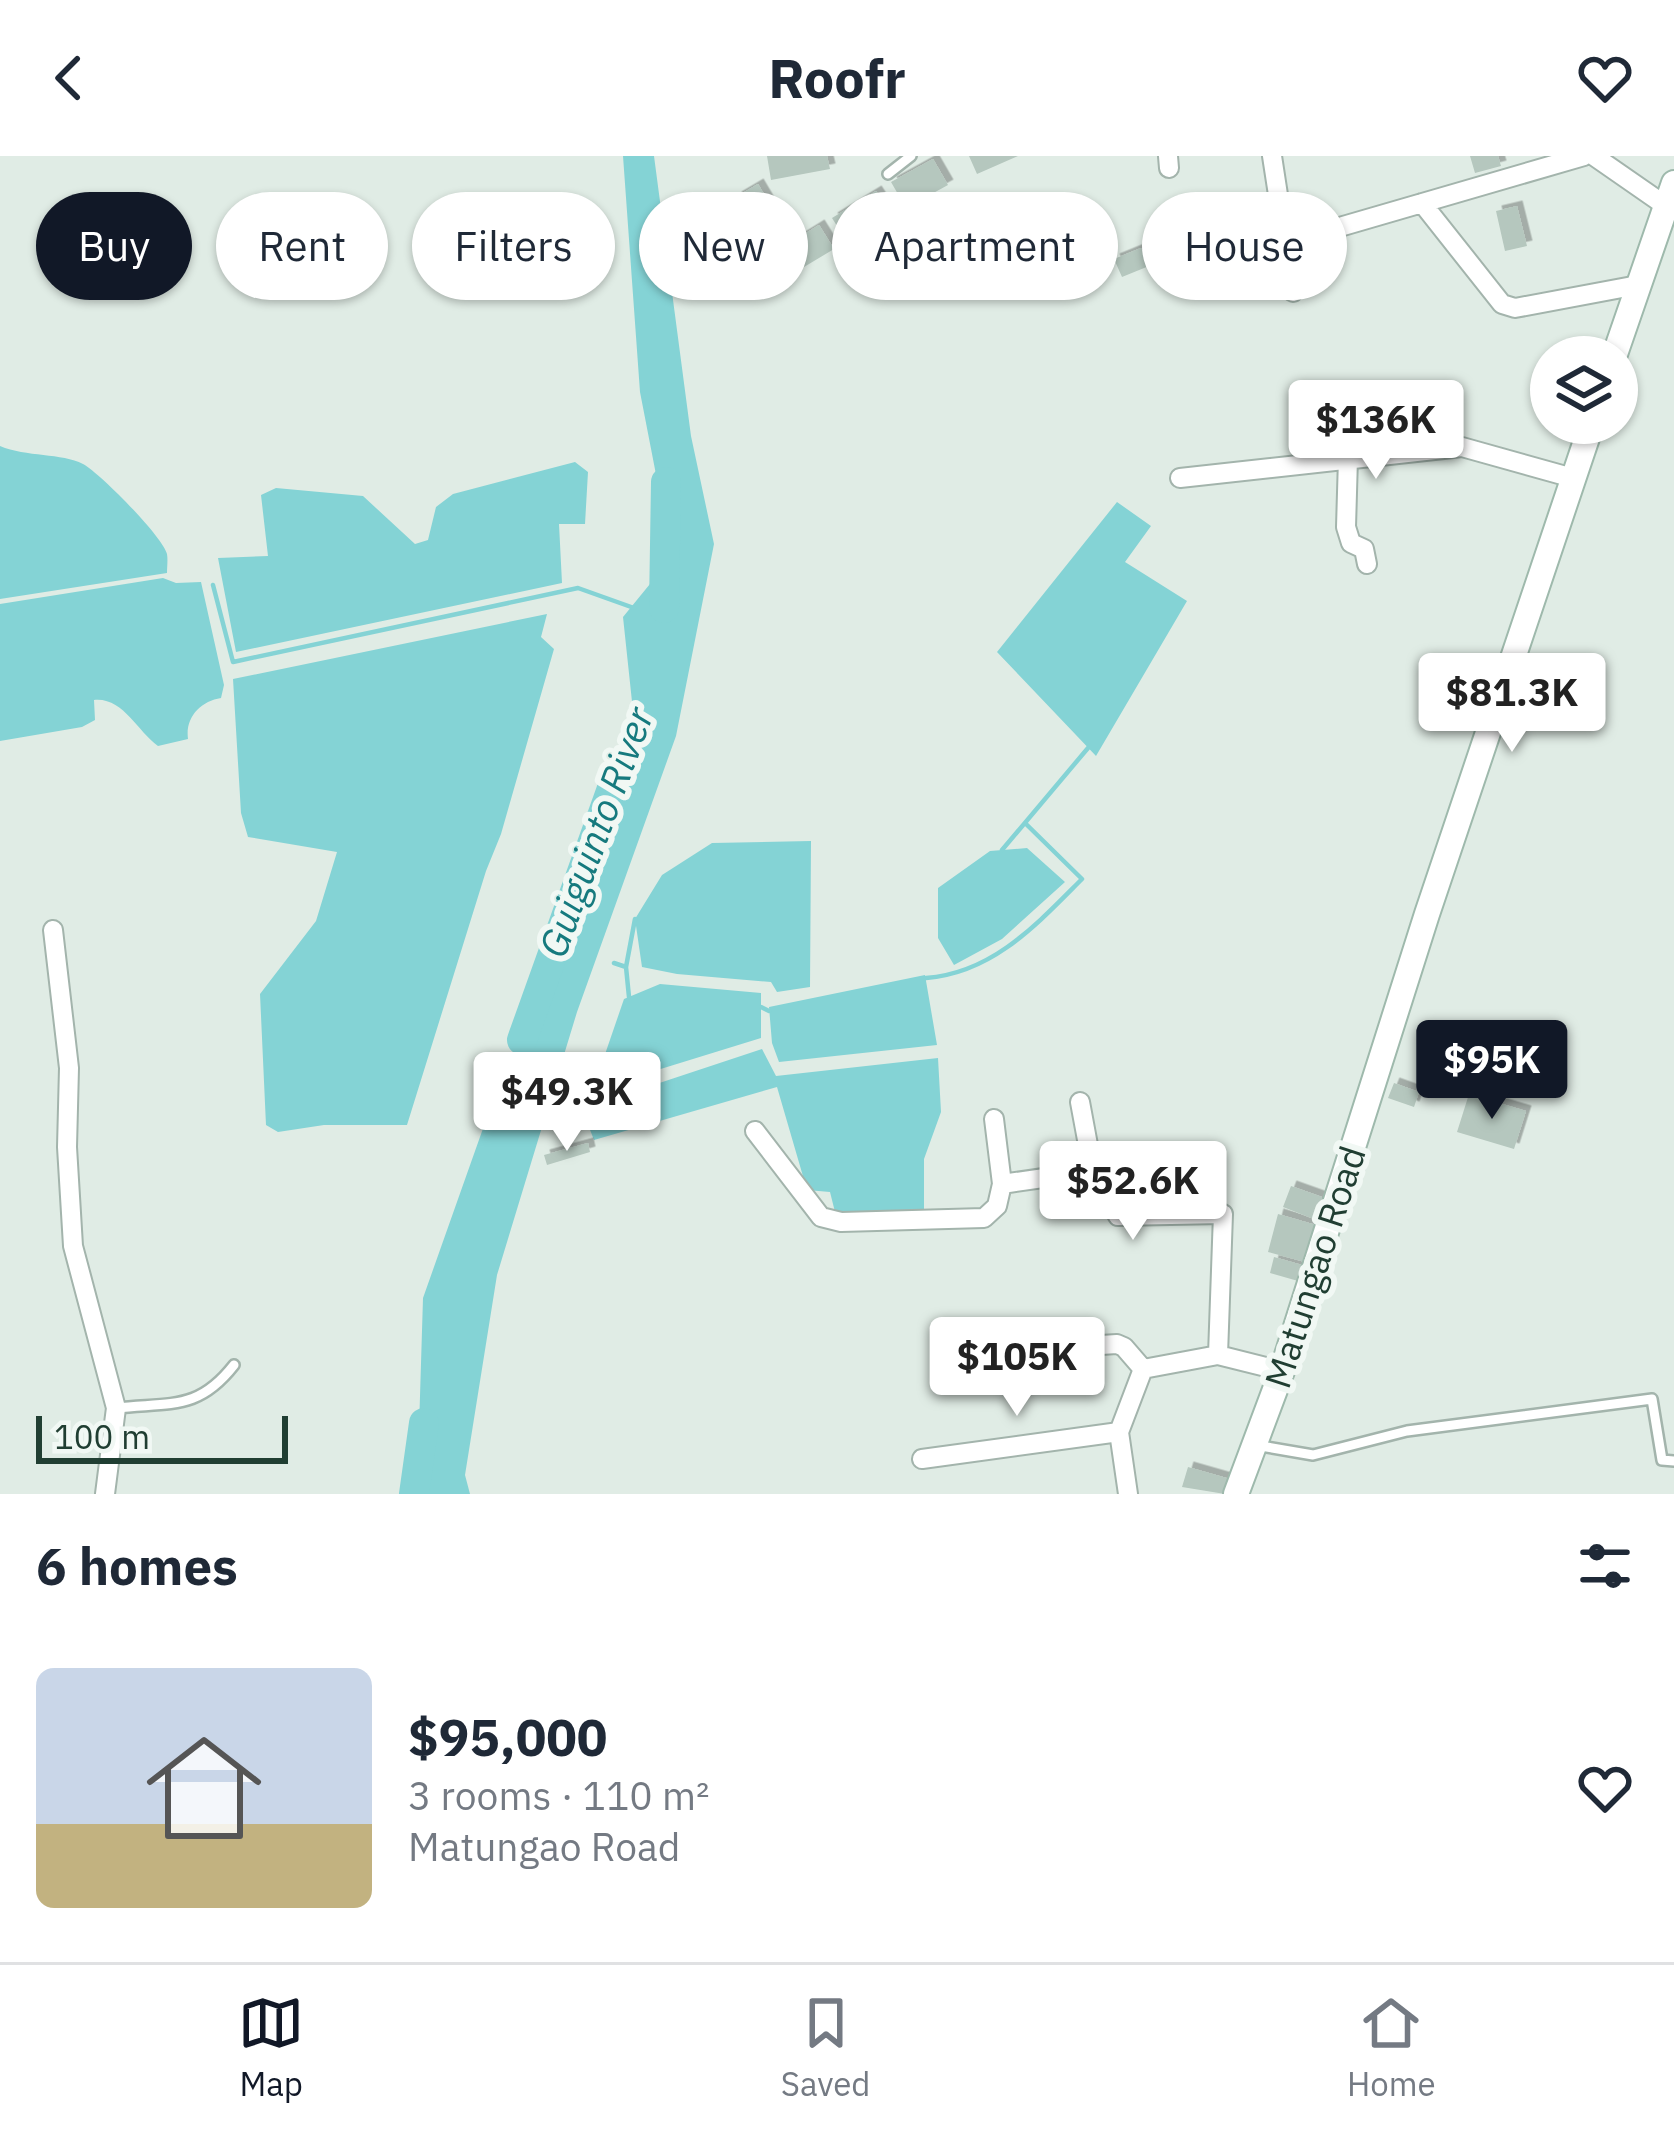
<!DOCTYPE html>
<meta charset="utf-8">
<style>
:root{--surface:#fff;--page:#f2f2f3;--text:#1f2937;--muted:#747a83;--line:#e0e1e3;--accent:#111827}
body{margin:0;font-family:"IBM Plex Sans",sans-serif;background:var(--page);color:var(--text);height:100vh;display:flex;flex-direction:column;font-size:45px;white-space:nowrap}
*{box-sizing:border-box;margin:0}
p{font-size:39px;color:var(--muted)}
.icon{flex:none;width:66px;height:66px;fill:none;stroke:currentColor;stroke-width:2;stroke-linecap:round;stroke-linejoin:round}
.map{position:relative;height:1338px;overflow:hidden}
.side{display:flex;flex-direction:column;background:var(--surface);flex:1}
.side>*{flex:none}
.banner{position:absolute;left:36px;top:36px;width:1602px;height:108px;display:flex;gap:24px}
.tools{position:absolute;left:1530px;top:180px;display:grid;gap:24px}
.tools a{display:grid;place-items:center;width:108px;height:108px;border-radius:50%;background:var(--surface);box-shadow:0 3px 9px #0004;font-size:60px}
.scale{position:absolute;left:36px;bottom:30px;width:252px;box-sizing:border-box;padding-left:12px;border:6px solid #203e32;border-top:0;font-size:33px;line-height:42px;white-space:nowrap;color:#203e32;-webkit-text-stroke:9px #f1f8f4;paint-order:stroke}
.price{position:absolute;translate:-50% -102px;padding:0 27px;border-radius:12px;background:#fff;color:#222;font-size:39px;line-height:78px;filter:drop-shadow(0 3px 6px #0008)}
.price::after{content:'';position:absolute;left:50%;top:72px;width:36px;height:27px;margin-left:-18px;background:inherit;clip-path:polygon(0 0,100% 0,50% 100%)}
.price.current{background:var(--accent);color:#fff}
ul{padding:0;list-style:none}
li{display:flex;align-items:center;gap:36px;height:300px;padding:0 36px}
li+li{border-top:3px solid var(--line)}
li span{display:grid;place-items:center;flex:none;width:336px;height:240px;border-radius:18px;color:#555}
li>.icon{margin-inline-start:auto}
span .icon{width:144px;height:144px;fill:#fffc;stroke-width:1}
li b{font-size:51px}
h2{display:flex;justify-content:space-between;align-items:center;height:144px;padding:0 36px;font-size:51px}
.pill{padding:0 42px;border-radius:54px;background:var(--surface);box-shadow:0 3px 9px #0004;font-size:42px;line-height:108px}
.pill.current{background:var(--accent);color:#fff}
header{display:flex;justify-content:space-between;align-items:center;height:156px;padding:0 36px;background:var(--surface);font-size:54px;font-weight:700}
.tab-bar{display:flex;justify-content:space-around;align-items:center;height:168px;border-top:3px solid var(--line);background:var(--surface);font-size:33px;color:var(--muted)}
.tab-bar a{display:grid;justify-items:center;gap:6px}
.tab-bar .current{color:var(--accent)}
.map>svg:first-child{display:block}
.water{fill:#84d3d5}
.lines{fill:none;stroke-linecap:round;stroke-linejoin:round}
.stream{stroke:#84d3d5;stroke-width:4.5}
.river{stroke:#84d3d5;stroke-width:30}
.building{fill:#b5c7be;filter:url(#shadow)}
.service-casing{stroke:#a3b4ac;stroke-width:14}
.minor-casing{stroke:#a3b4ac;stroke-width:22}
.secondary-casing{stroke:#9eb9ac;stroke-width:28}
.service{stroke:#fff;stroke-width:9}
.minor{stroke:#fff;stroke-width:18}
.secondary{stroke:#fff;stroke-width:24}
.labels{text-anchor:middle;stroke-width:12;stroke-linejoin:round;paint-order:stroke}
.street-label{font-size:36px;fill:#203e32;stroke:#f1f8f4}
.water-label{font-size:39px;font-style:italic;fill:#167a7e;stroke:#f1f8f4}
</style>
<header><svg class="icon" aria-label="back" viewBox="0 0 24 24"><path d="M15 5l-7 7 7 7"/></svg>Roofr<svg class="icon" aria-label="heart" viewBox="0 0 24 24"><path d="M12 20l-8-8c-3-5 5-10 8-4 3-6 11-1 8 4z"/></svg></header>
<div class="map">
<svg width="1674" height="1338" viewBox="0 0 1674 1338">
<defs>
<filter id="shadow"><feDropShadow dx="5.5" dy="-5.5" stdDeviation="0" flood-color="#0004"/></filter>
</defs>
<rect width="100%" height="100%" fill="#e0ece5"/>
<path class="water" d="M623 0H654L691 280 714 388 676 580 577 856 497 1119 465 1319 470 1338H417L423 1142 486 964 579 740 633 555 623 461 672 401 640 236Z
M0 290C26 301 62 297 83 308 100 317 163 381 167 398 168 404 167 411 167 417L0 443Z
M575 306 588 316 585 368H559L562 427 236 496 218 402 268 400 261 339 276 332 363 340 415 388 428 384 436 351 453 338Z
M1117 346 1151 370 1125 406 1187 445 1096 600 997 496Z
M163 422 176 427 201 426 224 529 221 542C201 545 185 561 188 583L158 590C137 575 123 541 94 544L95 564 82 571 0 585V448Z
M547 458 541 481 554 493 501 678 486 715 407 969H324L278 976 266 969 260 838 316 765 337 696 248 681 241 657 233 523Z
M811 685 810 831 777 836 771 826 677 818 642 811 635 763 662 719 712 687Z
M1027 692 1065 726 1002 783 954 809 938 782V732L990 695Z
M925 819 937 889 779 906 772 887 769 851Z
M660 828 761 837V882L625 924 602 907 624 843Z
M762 893 776 920 938 902 941 956 924 1003V1056L836 1060 830 1036 807 1034 777 931 594 984 585 961 590 950Z"/>
<g class="lines">
<path class="stream" d="M213 429 233 506 578 432 634 452
M1002 694 1088 592
M614 807 626 811
M926 822C993 817 1037 768 1082 723L1025 667
M629 841 626 811 635 763
M761 851 769 855"/>
<path class="river" d="M664 452 666 326
M522 884 615 624
M414 1338 424 1267"/>
</g>
<path class="building" d="M767 0H827L830 13 771 24Z
M969 0H1018L977 18Z
M1470 0H1498L1501 10 1475 17Z
M933 3 948 29 906 52 891 26Z
M758 28 788 79 765 92 736 41Z
M876 35 891 58 847 86 832 62Z
M1517 50 1527 90 1505 95 1496 55Z
M819 69 834 93 784 123 769 100Z
M1141 92 1149 110 1122 121 1114 103Z
M1394 927 1419 936 1414 951 1388 942Z
M1469 938 1526 955 1514 993 1457 976Z
M588 987 590 996 547 1009 544 999Z
M1291 1030 1322 1041 1314 1063 1283 1051Z
M1278 1058 1316 1069 1305 1106 1268 1096Z
M1274 1101 1302 1109 1298 1125 1270 1117Z
M1188 1311 1230 1323 1225 1338 1182 1331Z"/>
<g class="lines">
<defs>
<path id="service" d="M888 18 911 0
M116 1252C171 1246 198 1255 234 1209
M1255 1289 1313 1299 1407 1275 1652 1243 1662 1304 1674 1305"/>
<path id="minor" d="M1168 0 1169 12
M1272 0 1293 136
M1594 0 1666 50
M1422 47 1502 148 1515 152 1638 129
M1244 94 1288 86 1584 0
M1348 302 1346 371 1351 387 1364 393 1367 408
M1180 322 1462 291 1573 322
M53 774 69 912 67 991 73 1090 116 1252 105 1338
M1080 946 1093 1016 1118 1060 1223 1058 1218 1199
M994 963 1002 1028 1134 1009
M755 975 821 1061 841 1066 984 1062 997 1050 1002 1028
M993 1216 1078 1201 1101 1189 1117 1188 1124 1191 1143 1213
M922 1303 1119 1276
M1128 1338 1119 1276 1143 1213 1218 1199 1282 1215"/>
<path id="secondary" d="M1614 201 1674 27
M1236 1338 1282 1215 1427 758 1592 267"/>
</defs>
<use href="#service" class="service-casing"/>
<use href="#minor" class="minor-casing"/>
<use href="#secondary" class="secondary-casing"/>
<use href="#service" class="service"/>
<use href="#minor" class="minor"/>
<use href="#secondary" class="secondary"/>
</g>
<g class="labels">
<g class="street-label">
<text transform="translate(1315 1111) rotate(-72)" y="13">Matungao Road</text>
</g>
<g class="water-label">
<text transform="translate(596 676) rotate(-70)" y="14">Guiguinto River</text>
</g>
</g>
</svg>
<div class="tools">
<a><svg class="icon" aria-label="layers" viewBox="0 0 24 24"><path d="M12 4l9 5-9 5-9-5zM3 14l9 5 9-5"/></svg></a>
</div>
<div class="scale">100 m</div>
<b class="price" style="left:1376px;top:326px">$136K</b>
<b class="price" style="left:1512px;top:599px">$81.3K</b>
<b class="price current" style="left:1492px;top:966px">$95K</b>
<b class="price" style="left:567px;top:998px">$49.3K</b>
<b class="price" style="left:1133px;top:1087px">$52.6K</b>
<b class="price" style="left:1017px;top:1263px">$105K</b>
<div class="banner">
<a class="pill current">Buy</a>
<a class="pill">Rent</a>
<a class="pill">Filters</a>
<a class="pill">New</a>
<a class="pill">Apartment</a>
<a class="pill">House</a>
</div>
</div>
<section class="side">
<h2>6 homes<svg class="icon" aria-label="filters" viewBox="0 0 24 24"><path d="M4 7h16M4 17h16"/><circle cx="9" cy="7" r="2"/><circle cx="15" cy="17" r="2"/></svg></h2>
<ul>
<li><span style="background:linear-gradient(#c9d6e8 65%,#c2b280 0)"><svg class="icon" aria-label="home" viewBox="0 0 24 24"><path d="M3 11l9-7 9 7M6 9v11h12V9"/></svg></span><div><b>$95,000</b><p>3 rooms · 110 m²</p><p>Matungao Road</p></div><svg class="icon" aria-label="heart" viewBox="0 0 24 24"><path d="M12 20l-8-8c-3-5 5-10 8-4 3-6 11-1 8 4z"/></svg></li>
</ul>
</section>
<nav class="tab-bar">
<a class="current"><svg class="icon" aria-label="map" viewBox="0 0 24 24"><path d="M3 6l6-2 6 2 6-2v14l-6 2-6-2-6 2zM9 4v14M15 6v14"/></svg>Map</a>
<a><svg class="icon" aria-label="saved" viewBox="0 0 24 24"><path d="M7 4h10v16l-5-4-5 4z"/></svg>Saved</a>
<a><svg class="icon" aria-label="home" viewBox="0 0 24 24"><path d="M3 11l9-7 9 7M6 9v11h12V9"/></svg>Home</a>
</nav>
